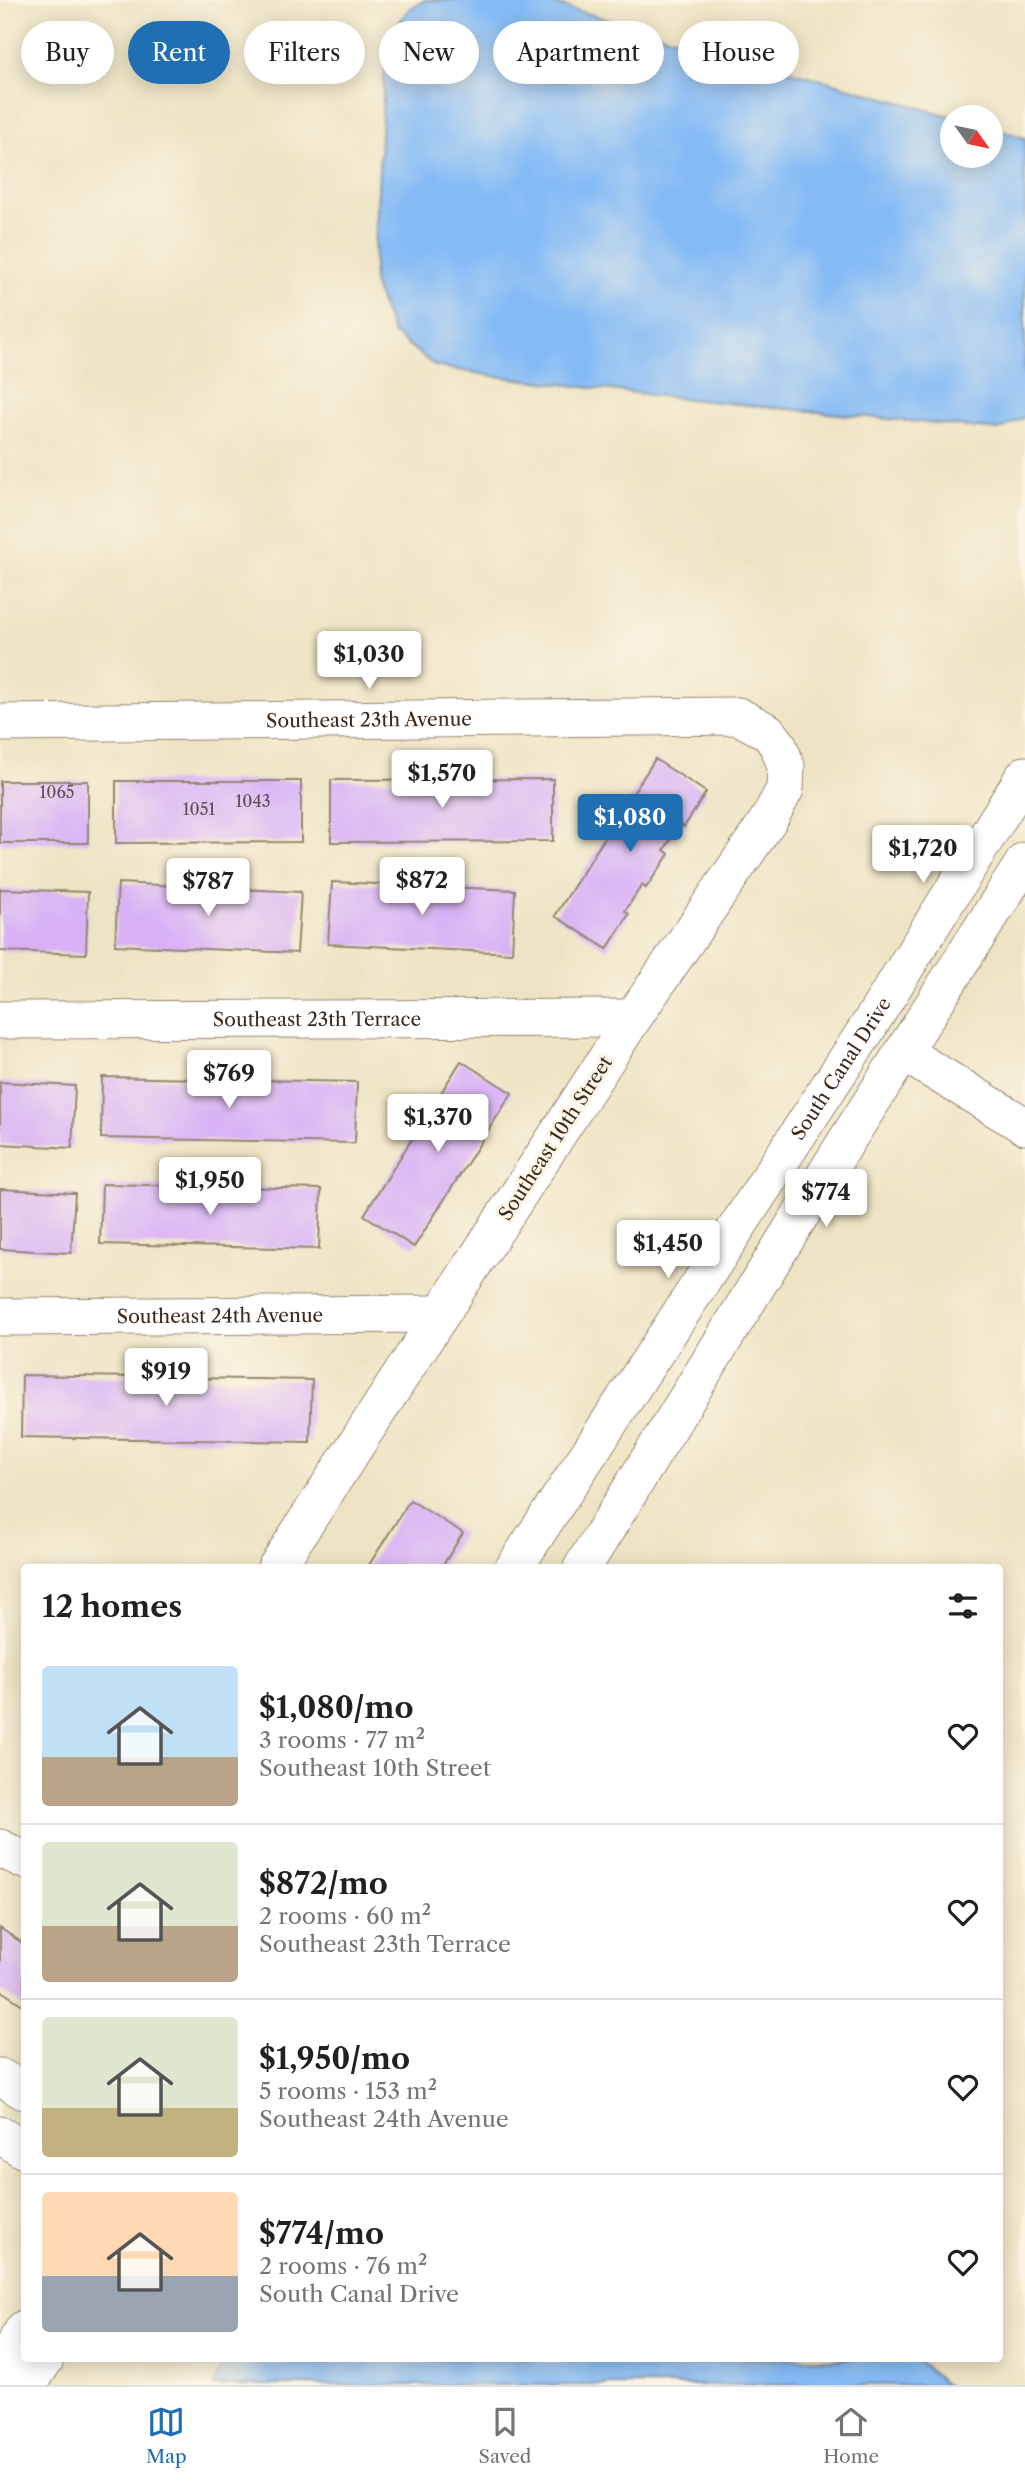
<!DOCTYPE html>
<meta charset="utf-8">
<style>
:root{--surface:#fff;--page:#f6f6f6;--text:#202124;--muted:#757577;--line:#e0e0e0;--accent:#1f6fb2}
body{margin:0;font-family:"Libre Caslon Text",serif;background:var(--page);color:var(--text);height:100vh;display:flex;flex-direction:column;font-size:26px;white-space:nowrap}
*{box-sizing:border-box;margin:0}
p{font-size:23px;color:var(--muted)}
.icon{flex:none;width:38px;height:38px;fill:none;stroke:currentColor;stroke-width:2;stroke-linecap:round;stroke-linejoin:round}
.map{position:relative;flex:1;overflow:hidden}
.sheet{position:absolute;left:21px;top:1564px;width:982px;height:798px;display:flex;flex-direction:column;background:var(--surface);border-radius:7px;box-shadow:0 4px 18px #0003}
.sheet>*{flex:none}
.guide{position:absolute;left:21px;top:21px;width:984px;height:63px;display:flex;gap:14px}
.needle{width:46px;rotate:123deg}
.fabs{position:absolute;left:940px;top:105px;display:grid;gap:14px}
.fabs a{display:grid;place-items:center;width:63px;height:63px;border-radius:50%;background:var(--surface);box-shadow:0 4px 18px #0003;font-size:35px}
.price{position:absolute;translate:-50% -60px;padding:0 16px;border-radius:7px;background:#fff;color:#222;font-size:23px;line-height:46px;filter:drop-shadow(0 2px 4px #0008)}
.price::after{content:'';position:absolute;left:50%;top:42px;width:21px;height:16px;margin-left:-10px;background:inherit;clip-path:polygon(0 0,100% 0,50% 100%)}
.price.current{background:var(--accent);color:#fff}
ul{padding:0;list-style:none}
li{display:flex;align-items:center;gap:21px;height:175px;padding:0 21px}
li+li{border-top:2px solid var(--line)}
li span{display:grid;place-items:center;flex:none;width:196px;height:140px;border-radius:7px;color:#555}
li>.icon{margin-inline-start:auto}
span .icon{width:84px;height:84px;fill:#fffc;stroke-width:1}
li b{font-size:30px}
h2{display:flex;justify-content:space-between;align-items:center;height:84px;padding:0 21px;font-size:30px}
.pill{padding:0 24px;border-radius:32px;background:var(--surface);box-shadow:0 4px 18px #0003;font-size:24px;line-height:63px}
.pill.current{background:var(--accent);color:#fff}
.menu{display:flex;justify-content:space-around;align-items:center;height:98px;border-top:2px solid var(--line);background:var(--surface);font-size:19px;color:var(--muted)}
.menu a{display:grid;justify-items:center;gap:4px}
.menu .current{color:var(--accent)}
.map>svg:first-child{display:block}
.water{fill:#85bbf5;stroke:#60728a;stroke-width:2}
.building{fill:#d8b1f6}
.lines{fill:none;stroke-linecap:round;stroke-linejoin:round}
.minor-casing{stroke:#948772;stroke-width:39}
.minor{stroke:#fff;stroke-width:37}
.labels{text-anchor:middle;stroke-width:6;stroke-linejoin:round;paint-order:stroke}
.number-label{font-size:16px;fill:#624c54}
.street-label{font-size:19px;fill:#3b2a1e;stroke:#fcf5e5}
</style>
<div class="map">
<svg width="1025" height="2385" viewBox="0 0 1025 2385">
<rect width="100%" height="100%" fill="#fcf5e5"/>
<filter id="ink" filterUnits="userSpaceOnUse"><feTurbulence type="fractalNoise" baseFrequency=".0143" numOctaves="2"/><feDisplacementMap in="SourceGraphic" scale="14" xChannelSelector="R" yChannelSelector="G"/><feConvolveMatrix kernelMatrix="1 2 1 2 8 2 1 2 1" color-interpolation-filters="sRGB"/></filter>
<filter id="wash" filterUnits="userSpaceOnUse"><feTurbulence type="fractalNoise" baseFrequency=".00686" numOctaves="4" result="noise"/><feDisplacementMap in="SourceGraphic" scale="28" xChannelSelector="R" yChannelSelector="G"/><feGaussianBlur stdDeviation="1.57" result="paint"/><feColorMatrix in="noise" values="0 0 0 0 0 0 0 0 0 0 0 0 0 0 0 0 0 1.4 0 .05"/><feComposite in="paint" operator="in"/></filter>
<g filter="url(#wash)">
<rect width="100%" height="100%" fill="#eee4c5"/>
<path class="water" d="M425 0H540L953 117 952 156H990L991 128 1025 138V417L999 430 678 398 494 376 435 366 393 333 373 283 386 41 409 9Z
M226 2359H916L947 2385H213Z"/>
<g id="blocks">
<path class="building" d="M655 759 706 792 684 827 681 824 664 850 669 854 646 888 642 885 625 911 629 914 607 949 555 916Z
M553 779V841L331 842V780Z
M0 781H88V843H0Z
M116 781H301V842L116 843Z
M332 882 515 890 512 953 328 944Z
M118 883 301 892 297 953 115 945Z
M0 889 88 892 86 954 0 951Z
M461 1061 512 1093 414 1247 364 1215Z
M102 1077 357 1082 355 1143 101 1138Z
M0 1082 75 1086 72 1148 0 1144Z
M102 1184 321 1189 319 1249 100 1244Z
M0 1189 75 1193 71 1253 0 1249Z
M22 1375 312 1380 310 1442 21 1437Z
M410 1500 463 1533 441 1568H367Z
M0 1928 24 1944V2006L0 1990Z"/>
</g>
</g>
<g filter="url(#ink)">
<use href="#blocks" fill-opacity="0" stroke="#948772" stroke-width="2"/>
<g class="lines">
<defs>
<g id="minor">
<path id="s1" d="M0 723 738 716 768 732 778 745 786 766 785 789 769 819 633 1018 276 1568"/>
<path id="s2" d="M0 1020 633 1018"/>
<path d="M904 1053 1025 1126"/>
<path id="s3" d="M0 1317 441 1314"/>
<path id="s4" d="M514 1568 870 1024 1025 775"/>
<path d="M582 1568 842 1148 1025 861"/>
<path d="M0 1848 24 1860"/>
<path d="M0 2077 24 2091"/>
<path d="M0 2135 24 2150"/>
<path d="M0 2368 24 2329"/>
<path d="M28 2385 45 2359"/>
</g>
</defs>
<use href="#minor" class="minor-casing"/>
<use href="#minor" class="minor"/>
</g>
</g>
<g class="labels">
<g class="number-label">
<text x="57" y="798">1065</text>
<text x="253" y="807">1043</text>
<text x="199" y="815">1051</text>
</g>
<g class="street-label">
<text dy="7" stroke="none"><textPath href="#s1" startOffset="369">Southeast 23th Avenue</textPath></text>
<text dy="7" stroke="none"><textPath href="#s2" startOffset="317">Southeast 23th Terrace</textPath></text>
<text dy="7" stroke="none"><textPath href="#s4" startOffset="597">South Canal Drive</textPath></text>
<text transform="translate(555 1138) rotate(-57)" y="7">Southeast 10th Street</text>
<text dy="7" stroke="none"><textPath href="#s3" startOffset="220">Southeast 24th Avenue</textPath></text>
</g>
</g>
</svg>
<div class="fabs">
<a><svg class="needle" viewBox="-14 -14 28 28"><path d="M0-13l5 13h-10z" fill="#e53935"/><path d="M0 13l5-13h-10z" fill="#757577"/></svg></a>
</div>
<b class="price" style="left:369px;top:691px">$1,030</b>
<b class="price" style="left:442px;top:810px">$1,570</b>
<b class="price current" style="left:630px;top:854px">$1,080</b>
<b class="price" style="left:923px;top:885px">$1,720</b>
<b class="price" style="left:422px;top:917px">$872</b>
<b class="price" style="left:208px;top:918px">$787</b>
<b class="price" style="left:229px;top:1110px">$769</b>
<b class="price" style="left:438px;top:1154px">$1,370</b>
<b class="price" style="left:210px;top:1217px">$1,950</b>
<b class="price" style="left:826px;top:1229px">$774</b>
<b class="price" style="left:668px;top:1280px">$1,450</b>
<b class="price" style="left:166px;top:1408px">$919</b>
<div class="guide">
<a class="pill">Buy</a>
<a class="pill current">Rent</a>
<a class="pill">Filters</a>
<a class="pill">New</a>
<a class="pill">Apartment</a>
<a class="pill">House</a>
</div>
<section class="sheet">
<h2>12 homes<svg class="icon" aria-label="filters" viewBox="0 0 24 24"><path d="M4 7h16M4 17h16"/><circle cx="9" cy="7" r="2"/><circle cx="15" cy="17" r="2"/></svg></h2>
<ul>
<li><span style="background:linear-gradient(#bfe0f5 65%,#b9a48a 0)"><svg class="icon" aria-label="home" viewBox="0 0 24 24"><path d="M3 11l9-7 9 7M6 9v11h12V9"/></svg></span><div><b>$1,080/mo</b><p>3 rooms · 77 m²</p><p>Southeast 10th Street</p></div><svg class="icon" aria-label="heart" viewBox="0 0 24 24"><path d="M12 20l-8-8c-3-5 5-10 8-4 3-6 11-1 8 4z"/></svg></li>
<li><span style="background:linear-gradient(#dfe7d0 60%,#b9a48a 0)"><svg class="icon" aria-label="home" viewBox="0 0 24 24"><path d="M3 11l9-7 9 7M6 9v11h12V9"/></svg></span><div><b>$872/mo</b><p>2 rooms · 60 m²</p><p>Southeast 23th Terrace</p></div><svg class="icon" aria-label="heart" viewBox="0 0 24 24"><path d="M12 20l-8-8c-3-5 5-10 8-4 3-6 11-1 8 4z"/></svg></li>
<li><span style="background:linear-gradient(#dfe7d0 65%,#c2b280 0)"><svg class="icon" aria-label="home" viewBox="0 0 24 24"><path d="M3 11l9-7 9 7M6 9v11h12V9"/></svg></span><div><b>$1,950/mo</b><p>5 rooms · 153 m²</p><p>Southeast 24th Avenue</p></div><svg class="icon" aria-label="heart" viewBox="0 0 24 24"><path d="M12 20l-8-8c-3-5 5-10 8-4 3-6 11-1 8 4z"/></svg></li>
<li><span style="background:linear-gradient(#ffd9b3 60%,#9aa5b1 0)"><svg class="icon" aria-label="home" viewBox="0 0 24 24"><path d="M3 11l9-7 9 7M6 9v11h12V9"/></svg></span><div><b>$774/mo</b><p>2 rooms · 76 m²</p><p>South Canal Drive</p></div><svg class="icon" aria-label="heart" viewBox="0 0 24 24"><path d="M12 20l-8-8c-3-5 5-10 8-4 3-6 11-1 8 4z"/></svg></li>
</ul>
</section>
</div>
<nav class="menu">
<a class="current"><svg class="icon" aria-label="map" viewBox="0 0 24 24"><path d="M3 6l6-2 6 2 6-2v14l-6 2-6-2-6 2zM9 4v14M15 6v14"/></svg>Map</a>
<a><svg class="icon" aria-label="saved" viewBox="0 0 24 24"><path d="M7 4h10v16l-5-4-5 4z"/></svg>Saved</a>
<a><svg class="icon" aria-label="home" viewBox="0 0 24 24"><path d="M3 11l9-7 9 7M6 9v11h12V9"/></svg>Home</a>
</nav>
